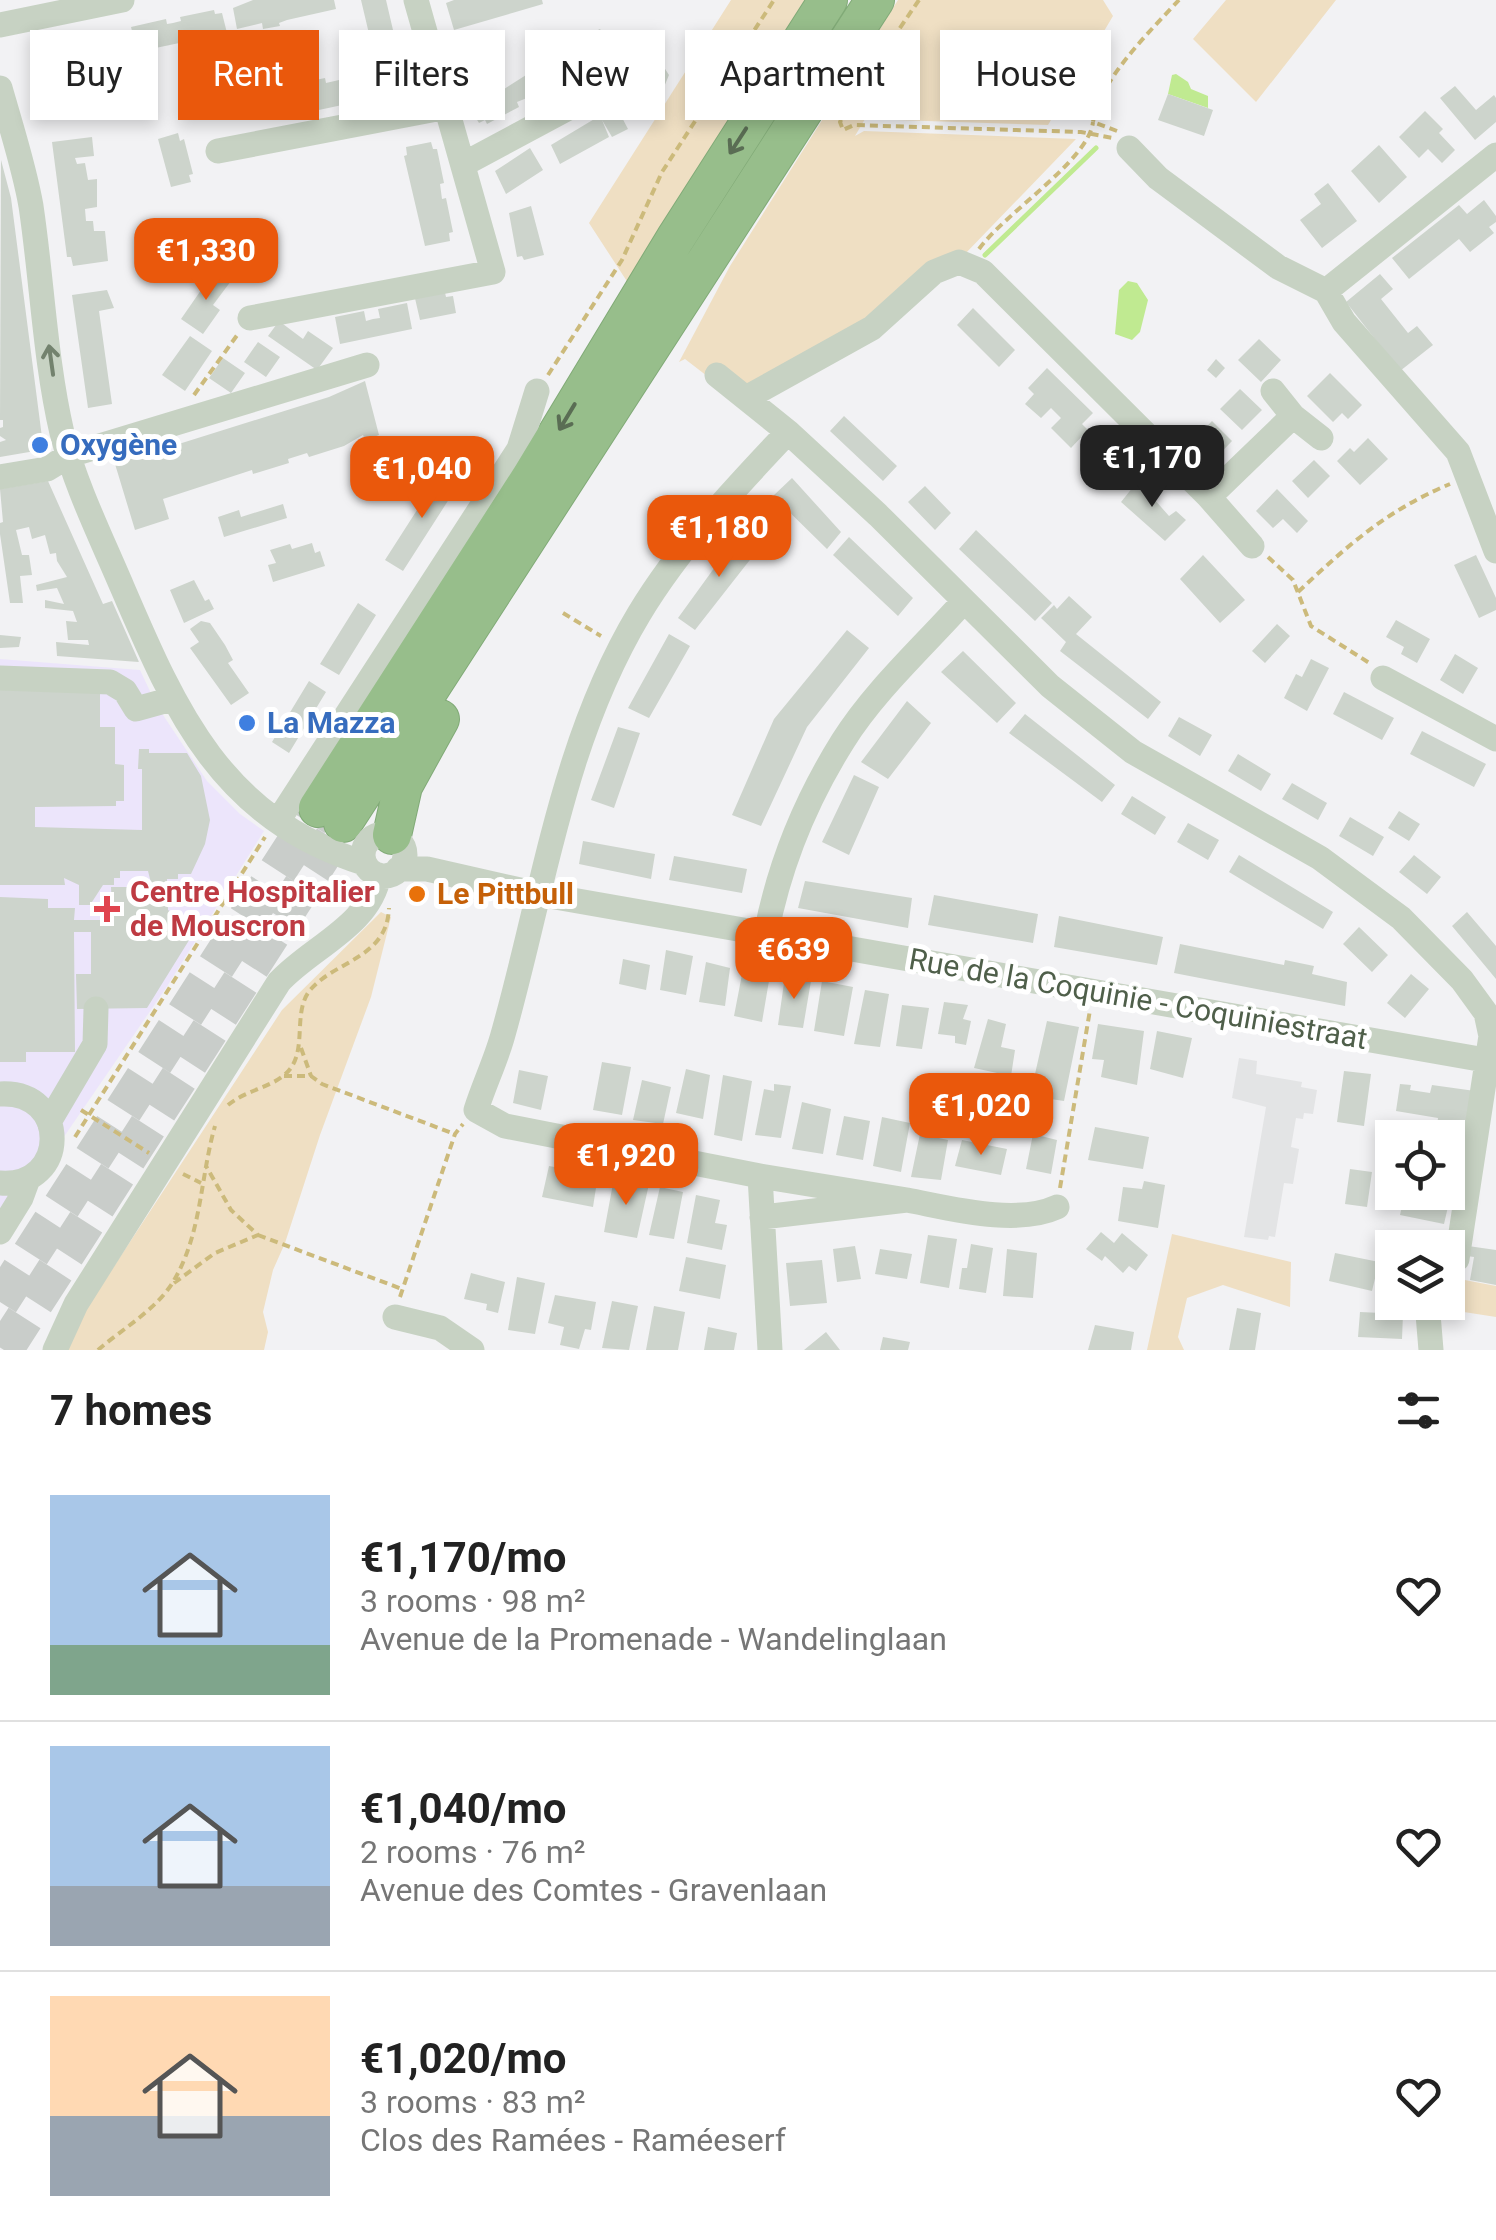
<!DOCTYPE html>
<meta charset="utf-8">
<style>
:root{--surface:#fff;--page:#f2f2f2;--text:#222;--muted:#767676;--line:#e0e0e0;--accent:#ea580c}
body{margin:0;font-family:Roboto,sans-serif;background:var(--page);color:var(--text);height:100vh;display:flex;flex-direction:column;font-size:38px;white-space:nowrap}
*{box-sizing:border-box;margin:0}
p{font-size:32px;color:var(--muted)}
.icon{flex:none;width:55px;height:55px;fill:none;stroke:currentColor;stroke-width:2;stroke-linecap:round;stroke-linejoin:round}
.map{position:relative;height:1350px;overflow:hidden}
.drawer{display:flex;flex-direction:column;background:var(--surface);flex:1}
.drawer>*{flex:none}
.hud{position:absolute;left:30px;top:30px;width:1438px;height:90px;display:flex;gap:20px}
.fabs{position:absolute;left:1375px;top:1120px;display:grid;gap:20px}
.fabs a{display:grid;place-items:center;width:90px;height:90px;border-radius:0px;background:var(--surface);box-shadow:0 5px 15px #0003;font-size:50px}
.price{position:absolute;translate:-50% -85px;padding:0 22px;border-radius:20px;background:var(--accent);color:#fff;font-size:32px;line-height:65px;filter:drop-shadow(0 2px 5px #0008)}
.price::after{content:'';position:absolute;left:50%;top:60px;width:30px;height:22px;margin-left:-15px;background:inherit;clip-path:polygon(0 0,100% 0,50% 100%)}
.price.selected{background:#222;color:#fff}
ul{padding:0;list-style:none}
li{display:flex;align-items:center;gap:30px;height:250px;padding:0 50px}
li+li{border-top:2px solid var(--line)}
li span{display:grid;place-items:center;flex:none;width:280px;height:200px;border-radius:0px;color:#555}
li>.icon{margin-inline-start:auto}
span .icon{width:120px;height:120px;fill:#fffc;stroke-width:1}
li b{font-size:42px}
h2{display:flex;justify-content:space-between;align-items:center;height:120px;padding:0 50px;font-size:42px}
.pill{padding:0 35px;border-radius:0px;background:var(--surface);box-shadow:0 5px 15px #0003;font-size:35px;line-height:90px}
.pill.selected{background:var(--accent);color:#fff}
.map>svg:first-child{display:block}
.education{fill:#e3e4e5}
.medical{fill:#ece5fb}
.green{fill:#efdfc3}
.water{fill:#c0ea91}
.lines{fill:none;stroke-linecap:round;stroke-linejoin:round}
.stream{stroke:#c0ea91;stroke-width:5}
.building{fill:#cdd4cc}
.highway-tunnel{stroke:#c9cdca;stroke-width:38;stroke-dasharray:38 19;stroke-linecap:butt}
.highway-casing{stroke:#81aa77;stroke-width:40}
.path{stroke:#ccba7b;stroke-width:4;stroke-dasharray:8 5;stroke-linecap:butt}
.minor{stroke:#c7d2c3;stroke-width:25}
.highway{stroke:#97be8b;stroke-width:38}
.oneway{stroke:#5a6d54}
.oneway2{stroke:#73826e}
.shop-dot{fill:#3f7fe0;stroke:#fff;stroke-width:4}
.food-dot{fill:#e8710a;stroke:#fff;stroke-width:4}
.health-dot{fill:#e0444e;stroke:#fff;stroke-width:4}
.labels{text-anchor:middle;stroke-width:10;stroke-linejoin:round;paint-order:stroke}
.shop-label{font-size:30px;font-weight:bold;fill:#366cbe;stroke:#fff;text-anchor:start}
.health-label{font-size:30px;font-weight:bold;fill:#be3a42;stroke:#fff;text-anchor:start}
.food-label{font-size:30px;font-weight:bold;fill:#c56008;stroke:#fff;text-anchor:start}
.street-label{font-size:30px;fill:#4f5f4a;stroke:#fff}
</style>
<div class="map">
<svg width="1496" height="1350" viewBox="0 0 1496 1350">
<rect width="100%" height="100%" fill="#f2f2f4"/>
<path class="education" d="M1239 1058 1257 1061 1256 1074 1302 1082 1301 1087 1317 1090 1313 1114 1304 1113 1303 1119 1296 1118 1291 1147 1299 1149 1293 1184 1284 1183 1275 1237 1269 1236 1268 1240 1244 1237 1266 1107 1232 1098Z"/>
<path class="medical" d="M0 659 140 670 157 706 207 781 240 814 264 831 166 988 0 1230Z"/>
<path class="green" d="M731 0H814L630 286 589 223Z
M898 0H1103L1113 16 1048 125 865 119 855 136 864 131 1076 139 964 255C919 253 897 300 862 323 825 347 783 366 744 387L707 376 685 359 679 362 730 266Z
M1226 0H1336L1256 102 1193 39Z
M381 912 391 917 371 997 320 1135 285 1243 273 1270 263 1312 268 1332 264 1350H64L84 1312 282 1010Z
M1172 1234 1291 1262 1290 1307 1223 1285 1187 1298 1178 1337 1184 1350H1147Z
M1449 1277 1496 1286V1317L1451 1310Z"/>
<path class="water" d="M1176 74 1188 82 1191 89 1208 96V108L1168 94 1172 75Z
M1128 281 1137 283 1148 300 1140 332 1132 340 1115 334 1119 290Z"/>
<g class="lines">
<path class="stream" d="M985 255 1096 148"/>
</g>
<path class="building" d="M253 0H334L336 9 287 20 279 23 280 26 263 29 262 23 237 29 233 8Z
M361 0H386L393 30 389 31 392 45 397 44 405 78 401 79 403 86 377 93 373 78 379 76Z
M454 0H542L543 4 454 30 446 3Z
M214 10 215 14 222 13 227 33 146 50 147 55 130 59 124 32 132 31 131 27 166 19 167 24 173 23 181 21 180 17Z
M600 29 614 50 581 68 579 63 572 66 563 47Z
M643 35 669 75 664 87 653 94 647 83H643L623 45Z
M76 61 79 80 67 82 69 112 43 117 34 69Z
M548 61 561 83 530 102 527 98 517 102 519 107 487 124 485 120 479 123 471 110Z
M298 68 301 83 325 78 326 83 352 77 356 98 347 100V104L314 111 311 99 297 102 298 106 264 114 263 109 255 111 251 90 276 85 273 73Z
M1455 86 1476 110 1494 95 1496 98V122L1475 140 1440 98Z
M235 88 238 107 230 109 231 113 197 119 196 116 188 117 184 97Z
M1168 94 1213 110 1204 136 1158 120Z
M616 106 628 129 612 137 602 120 609 137 560 164 551 145Z
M1425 111 1443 129 1439 133 1455 150 1442 163 1428 149 1419 158 1399 137Z
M178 133 180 141 184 139 193 174 189 175 191 182 171 187 158 139Z
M92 137 94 156 75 158 77 164 85 163 88 180 97 179V207L85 209 86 221H93L94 231H105L108 261 73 266 71 257H67L52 142Z
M431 142 433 149H437L444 183 440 184 442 199 446 198 453 232 449 233 450 241 425 246 404 156 407 155 406 147Z
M1379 145 1407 177 1379 203 1351 171Z
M530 148 543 170 506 194 495 171Z
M1 160 11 198 43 445 41 450 0 457V442L6 440 0 436V428L3 427V420H0Z
M1328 183 1357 221 1322 248 1300 220 1321 204 1314 194Z
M1484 200 1496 216V222L1489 227 1494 233 1470 252 1459 239 1409 279 1392 258 1459 205 1467 214Z
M531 206 544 255 524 260 522 256 517 257 509 213Z
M215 270 231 281 213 305 220 310 203 334 181 319Z
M1380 274 1393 289 1381 299 1408 333 1417 326 1433 345 1400 371 1346 302Z
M444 288 446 297 453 296 456 313 420 320 414 294Z
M107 290 114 308 99 311 112 404 88 408 72 295Z
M407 303 412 329 340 344 335 317 364 311 366 321 373 319 380 318 378 309Z
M973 308 1015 350 999 367 957 325Z
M279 321 303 339 308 331 333 348 317 370 268 336Z
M190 336 212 351 185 391 162 375Z
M1259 339 1281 360 1261 382 1238 360Z
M258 342 280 357 266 377 244 362Z
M223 358 245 373 231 393 209 378Z
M1216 359 1225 368 1216 378 1207 370Z
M1047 368 1093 413 1082 424 1088 430 1071 448 1051 428 1061 418 1051 408 1041 418 1025 404 1034 394 1028 388Z
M1330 373 1362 405 1348 419 1342 413 1333 422 1307 396Z
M365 381 379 435 365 440 363 435 344 446 309 457 307 453 288 459 289 463 253 474 252 470 163 499 169 519 135 530 115 464 329 397Z
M1240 389 1262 410 1242 430 1220 409Z
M844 416 897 466 883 481 830 431Z
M1212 421 1232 441 1211 463 1191 443Z
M1368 438 1388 459 1360 485 1337 461 1350 448 1354 452Z
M1108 440 1129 460 1108 482 1087 462Z
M1314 460 1330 476 1308 498 1292 481Z
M442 471 460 482 403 571 385 560Z
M1141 477 1160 492 1154 499 1169 516 1176 511 1186 520 1165 541 1121 502Z
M792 478 841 532 827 549 773 496Z
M48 481 103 604 112 601 139 662 57 656 56 642 89 645 88 640H68L66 621 77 622 73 611 45 608V600L64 604 57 588 37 591 36 585 67 577 57 561 56 553 50 554 45 535 32 539 29 527 16 530 22 555H29L32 575 20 576 23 603H10L0 534V523L3 522 0 489Z
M925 486 951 513 935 530 908 502Z
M1277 489 1308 521 1297 533 1283 519 1273 528 1256 511Z
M283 504 287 518 224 537 218 517 239 510 241 517Z
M976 530 1052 603 1035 621 959 549Z
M741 531 760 547 695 630 678 618Z
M849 537 913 598 898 616 833 555Z
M312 543 315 553 320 551 325 566 273 582 268 565 276 563 270 550 290 544 292 549Z
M1203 555 1245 600 1220 623 1180 579Z
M1476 555 1496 598V610L1479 618 1454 565Z
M194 580 205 601 209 599 214 609 184 623 170 590Z
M1069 596 1092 617 1076 634 1161 702 1148 719 1060 651 1066 642 1041 618 1054 605 1057 609Z
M358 603 376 615 339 675 320 664Z
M1396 620 1430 639 1417 663 1401 654 1404 647 1386 637Z
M201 621 210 623 225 645 233 660 228 663 249 693 231 705 190 648 199 642 190 629Z
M1277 624 1290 636 1265 663 1252 651Z
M847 630 869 648 807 727 761 826 732 815 774 719Z
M669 634 690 646 649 718 628 708Z
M0 635 21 637 19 647 0 648Z
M963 651 1016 703 997 723 941 672Z
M1455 654 1478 668 1463 694 1440 680Z
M1311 659 1329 668 1307 711 1284 698 1296 674 1302 677Z
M309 681 326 692 289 753 272 742Z
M100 689V727H115V764L124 765V801H116V806L35 807V827L142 830V769H138L139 749H149V753H187L201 776 210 820 205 844 191 874H178V879H167L168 910 196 929 147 1008 77 1009 76 974H91V932H74L75 1052H26V1062H0V897L48 899V908H75L74 920H105L104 909H112L111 887H152L148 871H120V878H114V885H103L90 905H79V885L64 878 65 885H0V690Z
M1344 692 1394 718 1382 740 1333 714Z
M907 701 931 723 888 779 861 762Z
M1025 714 1115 785 1102 802 1009 733Z
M1179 717 1212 735 1200 756 1168 736Z
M618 727 640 733 614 808 591 800Z
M1422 731 1486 764 1474 787 1410 754Z
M1238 754 1271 774 1261 791 1228 771Z
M854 775 879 787 849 855 822 842Z
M1292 783 1327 803 1318 820 1282 799Z
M1132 796 1166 817 1155 835 1121 814Z
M1399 811 1420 824 1409 841 1388 828Z
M1350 817 1384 837 1373 856 1339 836Z
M1188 823 1219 840 1208 860 1177 842Z
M583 841 655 854 651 879 579 864Z
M1239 855 1333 912 1323 929 1229 872Z
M1414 855 1441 877 1427 894 1399 872Z
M674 856 747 869 742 893 669 880Z
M805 881 912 898 908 928 798 908Z
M934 895 1038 914 1033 943 928 925Z
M1467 912 1496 946V979L1452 926Z
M1059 916 1163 937 1157 965 1054 947Z
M1359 927 1388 955 1372 972 1343 944Z
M1180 944 1284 965 1285 960 1314 966 1312 974 1347 982 1345 1006 1174 973Z
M666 950 693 956 686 995 660 990Z
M623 959 650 965 646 990 619 984Z
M706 962 730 968 725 1006 699 1002Z
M744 964 771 969 762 1022 734 1016Z
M1411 974 1429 989 1405 1018 1387 1003Z
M785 976 811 981 803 1028 778 1025Z
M822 981 853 987 844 1036 814 1031Z
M865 990 889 994 880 1047 854 1044Z
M944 1002 968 1005 963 1019 971 1021 966 1045 955 1043V1036L938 1034Z
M902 1005 929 1008 922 1049 896 1046Z
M988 1019 1006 1024 1001 1047 1015 1050 1011 1076 974 1068Z
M1047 1021 1079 1027 1064 1101 1030 1096Z
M1098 1024 1144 1031 1137 1085 1101 1077 1104 1060 1092 1059Z
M1157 1031 1192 1038 1183 1078 1150 1069Z
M602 1062 631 1067 622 1115 593 1110Z
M686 1069 710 1075 703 1119 676 1113Z
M519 1070 548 1076 541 1110 513 1103Z
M1344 1071 1371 1074 1364 1126 1337 1122Z
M723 1075 752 1081 742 1141 714 1135Z
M642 1080 671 1087 663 1124 633 1120Z
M774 1084 791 1086 781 1138 755 1135 764 1089 774 1091Z
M1400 1084 1411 1085 1410 1090 1430 1093 1432 1085 1475 1091 1468 1141 1436 1136 1438 1118 1396 1111Z
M802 1102 831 1109 823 1154 792 1149Z
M844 1116 870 1121 863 1160 836 1155Z
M882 1117 910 1123 901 1172 873 1166Z
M1095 1127 1149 1137 1143 1169 1088 1160Z
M920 1134 948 1140 941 1180 911 1177Z
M1033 1134 1057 1140 1051 1174 1026 1169Z
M962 1140 1007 1149 1001 1175 955 1166Z
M549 1166 598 1175 593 1207 542 1197Z
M1350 1169 1372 1172 1367 1207 1345 1204Z
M614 1178 649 1184 637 1238 604 1232Z
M1144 1181 1165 1185 1158 1228 1118 1221 1123 1187 1142 1189Z
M660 1187 683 1192 674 1239 649 1235Z
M1405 1192 1450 1198 1444 1224 1400 1215Z
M696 1195 720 1200 715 1223 727 1225 722 1250 687 1243Z
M1101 1232 1114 1243 1122 1233 1148 1255 1136 1271 1129 1266 1123 1273 1105 1256 1102 1261 1086 1249Z
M928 1235 957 1239 949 1288 920 1283Z
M971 1244 993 1248 986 1293 959 1289 962 1268H967Z
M855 1246 861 1279 837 1282 833 1249Z
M1468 1246 1496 1250V1285L1470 1280 1474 1257 1467 1256Z
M880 1249 912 1254 907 1279 875 1274Z
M1007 1249 1037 1253 1033 1298 1003 1296Z
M1335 1253 1379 1262 1372 1291 1329 1281Z
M686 1257 726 1265 720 1299 679 1291Z
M822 1260 827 1303 790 1306 786 1263Z
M471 1273 505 1282 498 1313 486 1310 487 1304 464 1299Z
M517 1277 545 1283 535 1334 508 1330Z
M555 1295 596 1302 591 1330 585 1329 579 1349 560 1345 564 1327 548 1323Z
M612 1301 638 1306 629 1350 602 1348Z
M654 1306 685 1312 678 1350H646Z
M1237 1308 1261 1313 1255 1350H1229Z
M1360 1312 1403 1314 1402 1339 1358 1337Z
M1095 1325 1134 1332 1131 1350H1088Z
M708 1327 737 1333 734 1350H704Z
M826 1332 840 1350H804Z
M883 1337 910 1342 908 1350H880Z"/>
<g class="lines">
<path class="highway-tunnel" d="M0 1302 318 808
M4 1350 343 823"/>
<defs>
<path id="highway" d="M318 808 531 477 675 239 828 0
M343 823 875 0
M392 835 403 786 440 719"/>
</defs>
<use href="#highway" class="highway-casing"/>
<path class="path" d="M919 0 855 94 840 122 843 130 854 125 1081 132 1113 138
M1117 131 1093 122C1099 81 1150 31 1179 0
M979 249C1005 213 1089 160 1093 122
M548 375 622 260 662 172 774 0
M194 395 238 334
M1268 557 1293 580 1311 626 1371 664
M1298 592C1347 546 1387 510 1450 484
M563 613 601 636
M301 1048 311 1076
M284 1076H311L322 1084 452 1133
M228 1105C245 1091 268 1088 283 1076 311 1055 290 1013 311 989 337 960 387 958 389 908
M81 1110 149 1153
M75 1137 265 837
M183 1174 201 1183
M1060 1188 1090 1010
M258 1235 402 1289
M174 1283 215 1253 258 1235 231 1210 206 1166
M400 1297 455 1134 463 1124
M98 1350C122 1329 156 1310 173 1282 202 1234 200 1178 215 1126"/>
<path class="minor" d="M0 25 122 0
M0 88C11 127 24 166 31 206 42 280 45 360 62 433 75 484 99 533 120 582 175 710 219 817 364 863
M1129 148 1158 178 1278 267 1326 291 1344 322 1458 452 1496 551
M218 151 447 107
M464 164 615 83
M1326 291 1496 155
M250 318 493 272 416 0
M717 375 788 432 878 515 1050 686 1133 752 1320 858 1401 918 1462 980 1486 1013 1491 1036 1457 1259
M1273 391 1293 416 1321 438
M746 398 872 328 934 272 959 262 983 272 1209 497 1252 546
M0 477 47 469 70 455 367 365
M1209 497 1293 416
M0 678 110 682 125 691 136 709 172 699
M1383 678 1496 739
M278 821 519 449 537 391
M363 855a21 21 0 1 1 42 0a21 21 0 1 1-42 0Z
M398 869H427L538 894 1496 1062
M766 934C779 866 806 800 843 741 875 690 924 646 964 601
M0 1094C70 1090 69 1188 0 1183
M49 1122 95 1044 96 1009
M760 1176 505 1126 476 1110C484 1085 495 1062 502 1038 543 895 561 744 639 614 680 546 735 488 788 432
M907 1200C950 1208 1016 1226 1057 1207
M762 1217 907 1200 760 1176 770 1350
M0 1232 21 1198 28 1179
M1427 1302 1431 1350
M395 1317 440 1328 472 1350
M55 1350 76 1304 279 982C311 947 370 926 379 875"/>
<use href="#highway" class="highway"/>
</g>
<defs><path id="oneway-shaft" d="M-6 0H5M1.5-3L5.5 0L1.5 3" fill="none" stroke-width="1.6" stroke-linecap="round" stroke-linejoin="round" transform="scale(2.5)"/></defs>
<g class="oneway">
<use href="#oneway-shaft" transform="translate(738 141) rotate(123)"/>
<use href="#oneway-shaft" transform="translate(567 417) rotate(121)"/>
</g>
<use class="oneway2" href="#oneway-shaft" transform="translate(51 360) rotate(-98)"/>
<g class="shop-dot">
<circle cx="40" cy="445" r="10"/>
<circle cx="247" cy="723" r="10"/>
</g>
<circle class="food-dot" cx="417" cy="894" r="10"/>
<path class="health-dot" d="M102 894h10v10h10v10h-10v10h-10v-10h-10v-10h10z"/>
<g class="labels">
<g class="shop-label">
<text x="60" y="455">Oxygène</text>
<text x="267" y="733">La Mazza</text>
</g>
<g class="health-label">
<text x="130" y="902">Centre Hospitalier<tspan x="130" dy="34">de Mouscron</tspan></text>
</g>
<g class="food-label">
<text x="437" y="904">Le Pittbull</text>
</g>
<g class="street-label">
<text transform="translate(1138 999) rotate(10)" y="10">Rue de la Coquinie - Coquiniestraat</text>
</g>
</g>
</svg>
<div class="fabs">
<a><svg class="icon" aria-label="locate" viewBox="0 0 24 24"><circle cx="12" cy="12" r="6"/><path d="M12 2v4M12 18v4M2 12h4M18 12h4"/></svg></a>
<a><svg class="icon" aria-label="layers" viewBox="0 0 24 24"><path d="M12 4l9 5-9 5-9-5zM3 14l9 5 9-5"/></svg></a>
</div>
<b class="price" style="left:206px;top:303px">€1,330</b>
<b class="price selected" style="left:1152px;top:510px">€1,170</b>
<b class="price" style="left:422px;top:521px">€1,040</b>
<b class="price" style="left:719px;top:580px">€1,180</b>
<b class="price" style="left:794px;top:1002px">€639</b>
<b class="price" style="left:981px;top:1158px">€1,020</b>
<b class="price" style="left:626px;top:1208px">€1,920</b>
<div class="hud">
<a class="pill">Buy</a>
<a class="pill selected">Rent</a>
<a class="pill">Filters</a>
<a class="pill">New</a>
<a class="pill">Apartment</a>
<a class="pill">House</a>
</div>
</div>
<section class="drawer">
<h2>7 homes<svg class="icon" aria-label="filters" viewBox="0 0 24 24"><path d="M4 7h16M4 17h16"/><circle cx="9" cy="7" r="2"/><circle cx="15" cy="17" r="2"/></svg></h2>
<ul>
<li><span style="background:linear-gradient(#a9c7e8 75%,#7fa58c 0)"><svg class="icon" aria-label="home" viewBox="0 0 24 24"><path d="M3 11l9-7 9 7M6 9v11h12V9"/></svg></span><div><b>€1,170/mo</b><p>3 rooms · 98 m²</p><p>Avenue de la Promenade - Wandelinglaan</p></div><svg class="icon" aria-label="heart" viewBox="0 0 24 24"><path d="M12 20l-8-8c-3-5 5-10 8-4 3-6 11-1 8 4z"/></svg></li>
<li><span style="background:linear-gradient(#a9c7e8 70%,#9aa5b1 0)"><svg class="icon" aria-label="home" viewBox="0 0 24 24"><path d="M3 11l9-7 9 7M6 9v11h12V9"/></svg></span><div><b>€1,040/mo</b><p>2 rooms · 76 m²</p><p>Avenue des Comtes - Gravenlaan</p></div><svg class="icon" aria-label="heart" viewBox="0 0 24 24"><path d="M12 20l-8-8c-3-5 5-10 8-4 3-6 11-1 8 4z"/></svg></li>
<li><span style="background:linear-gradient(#ffd9b3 60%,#9aa5b1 0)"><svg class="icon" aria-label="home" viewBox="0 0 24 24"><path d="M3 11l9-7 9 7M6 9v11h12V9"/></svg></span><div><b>€1,020/mo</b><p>3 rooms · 83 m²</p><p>Clos des Ramées - Raméeserf</p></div><svg class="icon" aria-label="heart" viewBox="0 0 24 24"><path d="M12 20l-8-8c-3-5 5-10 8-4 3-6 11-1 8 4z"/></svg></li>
</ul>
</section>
